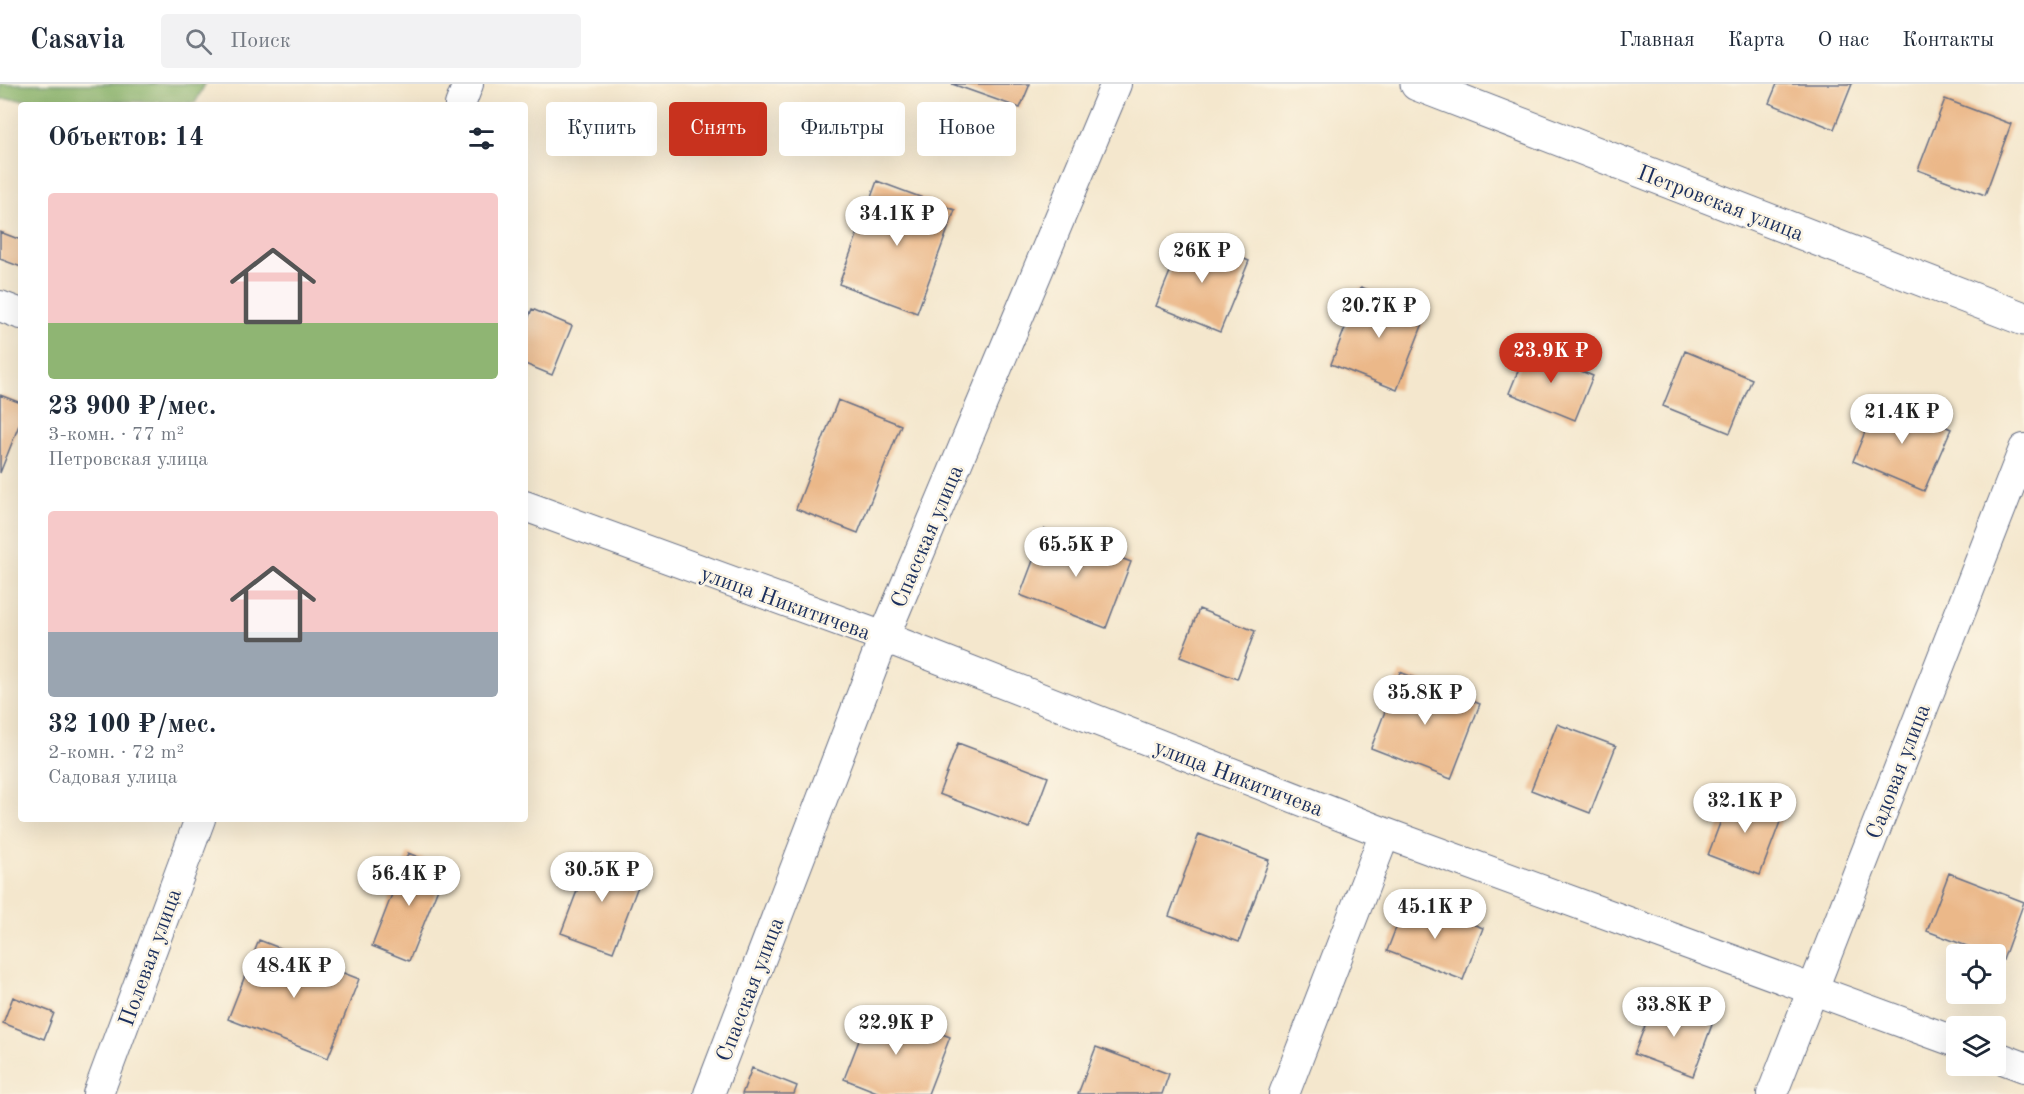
<!DOCTYPE html>
<html lang="ru">
<meta charset="utf-8">
<style>
:root{--surface:#fff;--page:#f2f2f3;--text:#1f2937;--muted:#747a83;--line:#e0e1e3;--accent:#c8321e}
body{margin:0;font-family:"Old Standard TT",serif;background:var(--page);color:var(--text);height:100vh;display:flex;flex-direction:column;font-size:22px;white-space:nowrap}
*{box-sizing:border-box;margin:0}
p{font-size:20px;color:var(--muted)}
.icon{flex:none;width:33px;height:33px;fill:none;stroke:currentColor;stroke-width:2;stroke-linecap:round;stroke-linejoin:round}
.map{position:relative;flex:1;overflow:hidden}
.drawer{position:absolute;left:18px;top:18px;width:510px;height:720px;display:flex;flex-direction:column;background:var(--surface);border-radius:6px;box-shadow:0 6px 24px #0002}
.drawer>*{flex:none}
.banner{position:absolute;left:546px;top:18px;width:570px;height:54px;display:flex;gap:12px}
.tools{position:absolute;left:1946px;top:860px;display:grid;gap:12px}
.tools a{display:grid;place-items:center;width:60px;height:60px;border-radius:6px;background:var(--surface);box-shadow:0 6px 24px #0002;font-size:30px}
.price{position:absolute;translate:-50% -51px;padding:0 14px;border-radius:21px;background:#fff;color:#222;font-size:20px;line-height:39px;filter:drop-shadow(0 2px 3px #0008)}
.price::after{content:'';position:absolute;left:50%;top:36px;width:18px;height:14px;margin-left:-9px;background:inherit;clip-path:polygon(0 0,100% 0,50% 100%)}
.price.current{background:var(--accent);color:#fff}
ul{padding:0;list-style:none}
li{display:grid;align-content:center;gap:12px;height:318px;padding:0 30px}
li span{display:grid;place-items:center;height:186px;border-radius:6px;color:#555}
li>.icon{margin-inline-start:auto}
span .icon{width:108px;height:108px;fill:#fffc;stroke-width:1}
li b{font-size:26px}
h2{display:flex;justify-content:space-between;align-items:center;height:72px;padding:0 30px;font-size:26px}
.chip{padding:0 21px;border-radius:6px;background:var(--surface);box-shadow:0 6px 24px #0002;font-size:21px;line-height:54px}
.chip.current{background:var(--accent);color:#fff}
header{display:flex;align-items:center;gap:36px;box-sizing:border-box;height:84px;padding:0 30px;background:var(--surface);border-bottom:2px solid var(--line)}
header strong{font-size:28px}
nav{display:flex;gap:33px;margin-inline-start:auto;font-size:21px}
.search{width:420px;height:54px;background:var(--page);display:flex;align-items:center;gap:15px;box-sizing:border-box;padding:0 21px;border-radius:6px;color:var(--muted);font-size:22px}
.map>svg:first-child{display:block}
.forest{fill:#89b36a;stroke:#527164;stroke-width:1.5}
.building{fill:#ebb889}
.lines{fill:none;stroke-linecap:round;stroke-linejoin:round}
.street-casing{stroke:#676f85;stroke-width:32}
.secondary-casing{stroke:#676f85;stroke-width:35}
.street{stroke:#fff;stroke-width:30}
.secondary{stroke:#fff;stroke-width:33}
.labels{text-anchor:middle;stroke-width:5;stroke-linejoin:round;paint-order:stroke}
.street-label{font-size:22px;fill:#1b2f5e;stroke:#fcf5e5}
</style>
<header>
<strong>Casavia</strong>
<div class="search"><svg class="icon" aria-label="search" viewBox="0 0 24 24"><circle cx="10" cy="10" r="6"/><path d="M15 15l6 6"/></svg>Поиск</div>
<nav><a>Главная</a><a>Карта</a><a>О нас</a><a>Контакты</a></nav>
</header>
<div class="map">
<svg width="2024" height="1010" viewBox="0 0 2024 1010">
<rect width="100%" height="100%" fill="#fcf5e5"/>
<filter id="ink" filterUnits="userSpaceOnUse"><feTurbulence type="fractalNoise" baseFrequency=".0167" numOctaves="2"/><feDisplacementMap in="SourceGraphic" scale="12" xChannelSelector="R" yChannelSelector="G"/><feConvolveMatrix kernelMatrix="1 2 1 2 8 2 1 2 1" color-interpolation-filters="sRGB"/></filter>
<filter id="wash" filterUnits="userSpaceOnUse"><feTurbulence type="fractalNoise" baseFrequency=".008" numOctaves="4" result="noise"/><feDisplacementMap in="SourceGraphic" scale="24" xChannelSelector="R" yChannelSelector="G"/><feGaussianBlur stdDeviation="1.35" result="paint"/><feColorMatrix in="noise" values="0 0 0 0 0 0 0 0 0 0 0 0 0 0 0 0 0 1.4 0 .05"/><feComposite in="paint" operator="in"/></filter>
<g filter="url(#wash)">
<rect width="100%" height="100%" fill="#f4e7cd"/>
<path class="forest" d="M0 0H205L195 19 0 15Z"/>
<g id="blocks">
<path class="building" d="M952 0H1030L1020 24Z
M1777 0H1852L1834 45 1769 19Z
M1945 15 2011 40 1985 111 1918 86Z
M877 97 955 126 917 229 839 200Z
M0 148 21 156V183L0 175Z
M1185 151 1249 177 1220 248 1156 222Z
M1361 203 1427 229 1397 306 1331 280Z
M532 225 572 242 552 291 525 280V243Z
M1527 265 1593 292 1575 336 1509 309Z
M1685 267 1752 295 1730 349 1663 322Z
M0 311 21 319V336L0 389Z
M1879 314 1951 345 1924 407 1853 377Z
M838 316 901 341 858 449 796 425Z
M1045 445 1131 478 1106 544 1020 511Z
M1199 525 1255 547 1237 595 1180 573Z
M1400 588 1480 620 1451 695 1371 664Z
M1557 640 1616 662 1590 729 1531 706Z
M958 659 1048 693 1029 744 939 710Z
M1731 710 1783 730 1760 791 1708 771Z
M1199 750 1269 776 1239 858 1169 832Z
M408 769 446 784 409 877 372 862Z
M591 770 643 789 613 868 561 849Z
M1949 789 2024 818 2003 876 1995 873V870H1988L1927 847Z
M1407 815 1483 844 1463 896 1387 867Z
M259 856 359 895 328 974 228 935Z
M13 913 54 929 44 955 3 939Z
M1655 916 1713 938 1693 992 1634 970Z
M872 923 950 953 928 1010H882L844 995Z
M1096 963 1169 990 1162 1010H1078Z
M752 984 797 1002 794 1010H742Z"/>
</g>
</g>
<g filter="url(#ink)">
<use href="#blocks" fill-opacity="0" stroke="#676f85" stroke-width="1.5"/>
<g class="lines">
<defs>
<path id="street" d="M460 21 468 0
M0 222 21 230
M525 422 884 553 1385 749 1956 958
M1995 972 2024 983
M98 1010 200 735
M709 1010 884 553 1116 0
M1284 1010 1385 749
M1772 1010 2024 365"/>
<path id="secondary" d="M1417 0 2024 235"/>
</defs>
<use href="#street" class="street-casing"/>
<use href="#secondary" class="secondary-casing"/>
<use href="#street" class="street"/>
<use href="#secondary" class="secondary"/>
</g>
</g>
<g class="labels">
<g class="street-label">
<text transform="translate(1721 118) rotate(21)" y="8">Петровская улица</text>
<text transform="translate(926 452) rotate(-67)" y="8">Спасская улица</text>
<text transform="translate(786 518) rotate(20)" y="8">улица Никитичева</text>
<text transform="translate(1897 687) rotate(-69)" y="8">Садовая улица</text>
<text transform="translate(1239 693) rotate(21)" y="8">улица Никитичева</text>
<text transform="translate(149 873) rotate(-70)" y="8">Полевая улица</text>
<text transform="translate(749 905) rotate(-69)" y="8">Спасская улица</text>
</g>
</g>
</svg>
<div class="tools">
<a><svg class="icon" aria-label="locate" viewBox="0 0 24 24"><circle cx="12" cy="12" r="6"/><path d="M12 2v4M12 18v4M2 12h4M18 12h4"/></svg></a>
<a><svg class="icon" aria-label="layers" viewBox="0 0 24 24"><path d="M12 4l9 5-9 5-9-5zM3 14l9 5 9-5"/></svg></a>
</div>
<b class="price" style="left:897px;top:163px">34.1K ₽</b>
<b class="price" style="left:1202px;top:200px">26K ₽</b>
<b class="price" style="left:1379px;top:255px">20.7K ₽</b>
<b class="price current" style="left:1551px;top:300px">23.9K ₽</b>
<b class="price" style="left:1902px;top:361px">21.4K ₽</b>
<b class="price" style="left:1076px;top:494px">65.5K ₽</b>
<b class="price" style="left:1425px;top:642px">35.8K ₽</b>
<b class="price" style="left:1745px;top:750px">32.1K ₽</b>
<b class="price" style="left:602px;top:819px">30.5K ₽</b>
<b class="price" style="left:409px;top:823px">56.4K ₽</b>
<b class="price" style="left:1435px;top:856px">45.1K ₽</b>
<b class="price" style="left:294px;top:915px">48.4K ₽</b>
<b class="price" style="left:1674px;top:954px">33.8K ₽</b>
<b class="price" style="left:896px;top:972px">22.9K ₽</b>
<div class="banner">
<a class="chip">Купить</a>
<a class="chip current">Снять</a>
<a class="chip">Фильтры</a>
<a class="chip">Новое</a>
</div>
<section class="drawer">
<h2>Объектов: 14<svg class="icon" aria-label="filters" viewBox="0 0 24 24"><path d="M4 7h16M4 17h16"/><circle cx="9" cy="7" r="2"/><circle cx="15" cy="17" r="2"/></svg></h2>
<ul>
<li><span style="background:linear-gradient(#f6c9c9 70%,#8fb573 0)"><svg class="icon" aria-label="home" viewBox="0 0 24 24"><path d="M3 11l9-7 9 7M6 9v11h12V9"/></svg></span><div><b>23 900 ₽/мес.</b><p>3-комн. · 77 m²</p><p>Петровская улица</p></div></li>
<li><span style="background:linear-gradient(#f6c9c9 65%,#9aa5b1 0)"><svg class="icon" aria-label="home" viewBox="0 0 24 24"><path d="M3 11l9-7 9 7M6 9v11h12V9"/></svg></span><div><b>32 100 ₽/мес.</b><p>2-комн. · 72 m²</p><p>Садовая улица</p></div></li>
</ul>
</section>
</div>
